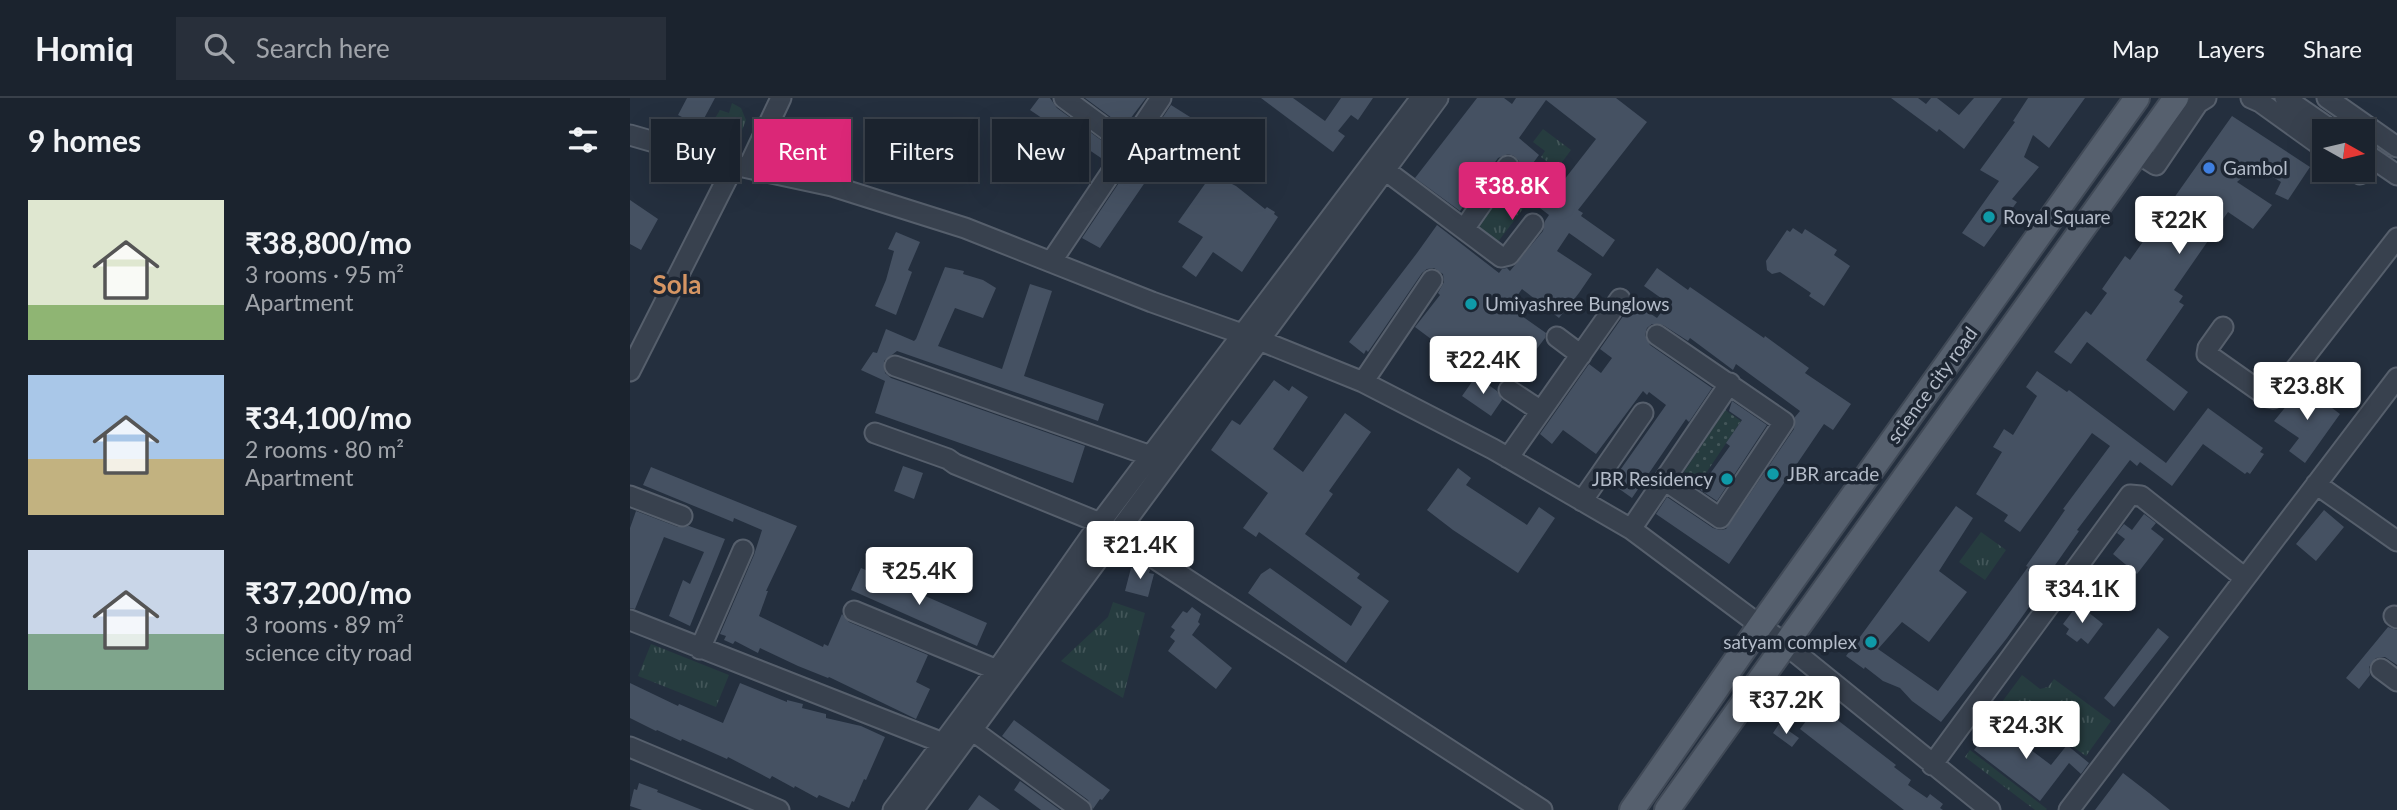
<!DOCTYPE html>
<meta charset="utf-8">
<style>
:root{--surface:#1b232e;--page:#282f3a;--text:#f1f3f6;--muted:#a0a4aa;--line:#39404a;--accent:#db2777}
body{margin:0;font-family:Lato,sans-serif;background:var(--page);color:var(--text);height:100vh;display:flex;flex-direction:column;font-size:26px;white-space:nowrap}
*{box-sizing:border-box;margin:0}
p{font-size:23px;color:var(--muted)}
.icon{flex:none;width:38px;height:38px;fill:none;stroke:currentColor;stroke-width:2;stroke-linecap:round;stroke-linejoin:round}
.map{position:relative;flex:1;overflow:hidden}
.panel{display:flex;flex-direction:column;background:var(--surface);width:630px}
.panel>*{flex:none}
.banner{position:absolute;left:21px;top:21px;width:665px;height:63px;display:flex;gap:14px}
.needle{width:46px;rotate:98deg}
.fabs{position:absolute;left:1682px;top:21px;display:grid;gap:14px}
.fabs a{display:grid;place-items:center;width:63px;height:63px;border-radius:0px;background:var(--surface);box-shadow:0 7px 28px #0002,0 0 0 2px var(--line);font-size:35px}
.price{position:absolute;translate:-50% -60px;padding:0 16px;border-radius:7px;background:#fff;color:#222;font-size:23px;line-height:46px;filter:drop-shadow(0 2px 4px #0008)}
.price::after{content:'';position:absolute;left:50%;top:42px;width:21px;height:16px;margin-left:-10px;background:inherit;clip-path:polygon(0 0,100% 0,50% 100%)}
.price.on{background:var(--accent);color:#fff}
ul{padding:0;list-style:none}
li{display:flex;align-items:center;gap:21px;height:175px;padding:0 28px}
li span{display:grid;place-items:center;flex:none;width:196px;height:140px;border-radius:0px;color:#555}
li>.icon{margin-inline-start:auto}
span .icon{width:84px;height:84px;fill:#fffc;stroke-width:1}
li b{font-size:30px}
h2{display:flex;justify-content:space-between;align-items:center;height:84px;padding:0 28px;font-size:30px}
.chip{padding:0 24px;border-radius:0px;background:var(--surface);box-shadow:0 7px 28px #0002,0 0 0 2px var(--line);font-size:24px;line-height:63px}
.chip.on{background:var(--accent);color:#fff}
header{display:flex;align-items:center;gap:42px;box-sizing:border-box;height:98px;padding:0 35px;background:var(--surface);border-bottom:2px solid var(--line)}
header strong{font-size:33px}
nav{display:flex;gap:38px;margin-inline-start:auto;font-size:24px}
.search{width:490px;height:63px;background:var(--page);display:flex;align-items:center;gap:18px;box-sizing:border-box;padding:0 24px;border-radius:0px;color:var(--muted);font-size:26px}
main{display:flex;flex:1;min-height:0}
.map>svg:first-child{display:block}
.grass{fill:url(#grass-tufts)}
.park{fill:url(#park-dots)}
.building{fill:#455162;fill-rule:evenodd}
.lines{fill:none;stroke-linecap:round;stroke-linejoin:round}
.minor-casing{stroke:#565f6c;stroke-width:23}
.major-casing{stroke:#414a57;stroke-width:28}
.minor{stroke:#38414e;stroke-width:19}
.major{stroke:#56606e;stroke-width:24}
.shop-dot{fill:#3f7fe0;stroke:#1d2633;stroke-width:2.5}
.culture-dot{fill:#0f9aa8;stroke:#1d2633;stroke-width:2.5}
.labels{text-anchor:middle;stroke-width:7;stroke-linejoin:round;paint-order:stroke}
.poi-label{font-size:19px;fill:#b4bcc9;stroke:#1d2633;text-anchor:start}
.street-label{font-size:19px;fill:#b4bcc9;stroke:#1d2633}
.district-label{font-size:26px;font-weight:bold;fill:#d59563;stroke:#1d2633}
</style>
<header>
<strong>Homiq</strong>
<div class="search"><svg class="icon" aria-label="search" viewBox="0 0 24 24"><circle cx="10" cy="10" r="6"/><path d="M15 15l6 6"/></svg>Search here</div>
<nav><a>Map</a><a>Layers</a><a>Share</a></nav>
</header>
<main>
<section class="panel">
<h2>9 homes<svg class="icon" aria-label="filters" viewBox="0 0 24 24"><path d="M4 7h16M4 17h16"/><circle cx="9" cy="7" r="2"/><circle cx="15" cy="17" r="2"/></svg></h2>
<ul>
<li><span style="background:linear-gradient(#dfe7d0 75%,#8fb573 0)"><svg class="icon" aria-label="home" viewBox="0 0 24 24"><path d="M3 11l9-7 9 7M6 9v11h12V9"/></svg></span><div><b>₹38,800/mo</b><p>3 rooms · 95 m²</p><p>Apartment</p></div></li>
<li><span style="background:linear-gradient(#a9c7e8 60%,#c2b280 0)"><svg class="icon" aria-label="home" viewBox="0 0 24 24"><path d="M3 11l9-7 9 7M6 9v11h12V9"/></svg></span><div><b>₹34,100/mo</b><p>2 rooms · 80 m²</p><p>Apartment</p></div></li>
<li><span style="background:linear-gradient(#c9d6e8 60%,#7fa58c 0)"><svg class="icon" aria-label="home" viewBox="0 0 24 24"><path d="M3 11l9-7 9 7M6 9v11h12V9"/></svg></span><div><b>₹37,200/mo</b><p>3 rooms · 89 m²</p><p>science city road</p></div></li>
</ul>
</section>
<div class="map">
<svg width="1767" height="712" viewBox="0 0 1767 712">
<defs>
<pattern id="grass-tufts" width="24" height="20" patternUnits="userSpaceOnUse" patternTransform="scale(1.75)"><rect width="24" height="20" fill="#263c3f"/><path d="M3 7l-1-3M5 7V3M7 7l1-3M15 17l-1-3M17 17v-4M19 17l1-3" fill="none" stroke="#435659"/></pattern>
<pattern id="park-dots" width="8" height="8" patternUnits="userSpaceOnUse" patternTransform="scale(1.75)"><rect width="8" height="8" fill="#263c3f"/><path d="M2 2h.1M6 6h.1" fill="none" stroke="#435659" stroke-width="1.8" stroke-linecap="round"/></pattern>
</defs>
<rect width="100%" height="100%" fill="#242f3e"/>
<path class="grass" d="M102 5 111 10 116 22 111 35 98 39 86 34 82 25 90 12 99 15Z
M913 31 941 52 927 71 911 59 915 53 903 44Z
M873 89 896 107 867 145 844 127Z
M1351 434 1376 452 1355 482 1329 464Z
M483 504 515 515 493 600 431 563 478 519Z
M21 546 99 577 86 609 8 578Z
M1392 577 1410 591 1418 589 1424 581 1481 623 1456 658 1425 636 1415 649 1366 612Z
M1340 652 1417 711 1416 712H1405L1335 659Z"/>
<path class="park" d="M1095 312 1111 323 1066 390 1050 380Z"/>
<path class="building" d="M57 0H85L70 28 48 17Z
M409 0H420L427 10 482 50 474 62 400 12Z
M455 0H516L494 29Z
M631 0H663L695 23 711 0H743L728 22 721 17 708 33 715 38 703 54Z
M847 0H874L882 6 886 0H986L1017 24 948 112 953 115 951 118 985 142 973 159 939 135 927 153 962 176 949 195 929 220 892 191 879 209 916 235 915 240 884 281 847 253 837 268 785 229 810 197 808 195 814 184 813 176 804 170 797 171 792 175 738 254 736 252 734 256 719 244 787 155 807 127 869 175 872 171 877 170 880 173 913 133 915 123 919 117 880 87 890 70 889 63 884 58 878 56 868 60 830 113 785 80ZM916 2 966 41 923 96 895 76 909 57 889 40Z
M1261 0H1288L1296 6 1301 0H1307L1329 17 1344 0H1372L1334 51 1309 31 1307 34Z
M1398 0H1455L1419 50 1403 37 1394 59 1409 69 1382 101 1387 104 1354 149 1332 135 1369 83 1350 72 1385 24 1383 23Z
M541 7 568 24 551 51 542 45 470 150 452 140Z
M1602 18 1680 69 1658 102 1645 96 1651 84 1625 68 1607 84 1642 107 1623 131 1598 114 1544 192 1553 198 1549 204 1554 207 1516 262 1558 294 1544 313 1457 244 1441 266 1424 254 1456 213 1461 217 1477 195 1472 191 1495 158 1500 162Z
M582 76 606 88 635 111 637 109 645 114 644 116 648 119 612 174 583 154 566 179 552 169 573 139 548 124Z
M0 102 28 121 11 152 0 146Z
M1163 130 1172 136 1175 131 1207 152 1204 157 1220 168 1194 208 1179 198 1181 195 1150 174 1142 176 1137 172 1136 163 1157 132 1160 134Z
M266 134 290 144 278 172 282 174 266 217 245 208 256 182 264 153 258 151Z
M315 169 334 173 333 176 353 182 366 190 353 220 325 210 308 248 372 271 400 186 422 193 394 278 474 306 468 323 267 253 254 263 255 275 261 280 455 348 443 385 245 315 255 283 231 272 243 254 247 255 256 231 284 243 286 241Z
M1027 170 1058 192 1060 189 1134 240 1135 238 1179 270 1175 275 1221 306 1203 332 1194 326 1099 466 1026 416 1037 399 1083 430 1090 432 1096 431 1164 331 1165 319 1170 313 1106 266 1103 272 1060 240 1058 243 1033 227 1022 226 1017 230 1015 237 1020 247 1082 290 1059 324 1056 321 1002 400 981 385 1036 307 1019 294 1017 297 1013 293 966 356 933 332 922 346 910 336 959 266 971 275 982 260 970 251 1003 204 1027 220 1038 205 1014 188Z
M1407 273 1437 294 1439 292 1536 365 1578 310 1633 350 1630 354 1634 356 1620 376 1617 374 1615 376 1573 346 1542 388 1510 364 1507 368 1500 362 1447 432 1449 433 1409 490 1411 492 1377 540 1311 624 1282 603 1270 590 1253 583 1235 569 1234 571 1216 558 1326 408 1343 420 1309 473 1337 494 1299 544 1272 524 1248 551 1308 593 1398 469 1396 468 1435 412 1433 411 1480 348 1462 335 1390 434 1374 423 1378 417 1346 396 1372 354 1363 349 1374 331 1383 337 1407 298 1396 289Z
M846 278 867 293 872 302 861 318 832 298Z
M644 282 659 293 662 288 678 299 643 351 673 374 715 315 741 334 699 393 703 396 675 436 730 476 727 480 759 503 716 565 618 495 631 476 640 470 721 528 732 509 629 434 626 439 613 430 638 395 581 352 602 322 610 327Z
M1673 288 1710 316 1675 365 1659 353 1669 340 1644 323Z
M1102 303 1137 327 1087 403 1069 391 1100 348 1096 345 1112 322 1099 313Z
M273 368 293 375 284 401 264 393Z
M21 369 167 428 136 493H138L129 518 193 549 194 546 198 548 212 516 219 524 298 557 286 584 300 591 286 621 199 579 198 580 168 568 130 550 128 555 105 543 103 546 94 542 96 538 90 536 124 457 132 432 104 420 103 424 13 387Z
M828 370 841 380 836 387 897 427 909 409 925 420 888 475 823 432 797 412Z
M1694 412 1714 429 1686 463 1666 446Z
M6 413 48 429 59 428 95 441 60 528 39 518 53 482 60 486 74 454 34 439 5 511 0 510V430Z
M1514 416 1526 425 1521 431 1534 441 1507 476 1483 456 1495 441 1487 435 1494 426 1502 432Z
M511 466 520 472 519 475 524 476 518 499 495 493 501 470 509 472Z
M231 470 357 525 347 548 221 492Z
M1448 506 1473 526 1458 546 1451 540 1447 544 1436 536 1439 531 1433 526Z
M562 509 571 516 568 524 570 526 562 537 602 570 586 591 538 553 545 543 540 539 545 532 541 529 553 513 557 515Z
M1758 529 1767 532V567L1755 559 1746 560 1739 569 1740 577 1729 591 1716 580Z
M1528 530 1539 539 1484 609 1474 600Z
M0 585 48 608 49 606 93 625 110 585 157 604V602L173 606 172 610 196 616V620L231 628 255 639 236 682 234 681 224 704 222 703 219 710 189 697 187 700 165 688 164 690 142 678 140 681 98 659 97 661 52 641 51 643 27 632 26 633 0 620Z
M1188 607 1266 667 1264 669 1281 682 1278 687 1297 700 1300 696 1313 706 1310 710 1313 712H1274L1170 631Z
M384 622 480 692 472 702 470 701 463 711 458 702 372 638Z
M1364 624 1421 667 1437 647 1459 665 1451 676 1439 665 1410 703 1344 652Z
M1149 626 1169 640 1162 649 1143 635Z
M1493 675 1519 695 1540 712H1465Z
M390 683 430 712H411L384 692Z
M9 685 28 692 27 694 72 712H12L0 708 4 691 7 692Z
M349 697 370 712H338Z"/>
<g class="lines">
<defs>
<path id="minor" d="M434 0 499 48
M1621 0 1630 4 1694 50
M1655 0 1703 33
M1697 0 1767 49
M0 37 104 67 202 88 335 130 522 204 629 242 733 284 863 351 1001 431 1155 546 1360 712
M1732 53 1767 77
M1507 55 1526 67 1568 5 1576 0
M118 70 151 0
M755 72 871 159 879 157 903 126
M1723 72 1730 76
M834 131 878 68
M421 164 531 0
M1593 229 1578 250 1577 256 1638 299 1643 300 1767 140
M1027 237 1154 324 1090 420 1034 382
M927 239 951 257
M265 268 521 358
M0 273 104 67
M733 284 802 182
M879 292 911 313
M245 335 318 361 325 366 470 425 912 712
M878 360 990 201
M1686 386 1767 443
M0 398 52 418
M952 403 1013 315
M1001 431 1100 285
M224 513 367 572
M1764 518 1767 520
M0 522 313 645
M70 551 113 452
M1751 571 1767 583
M342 632 451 712
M0 649 149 712
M1302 667 1500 397 1511 398 1615 480
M263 712 367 572 470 425 791 0
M283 712 808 0
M1439 712 1767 280"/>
<path id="major" d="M1002 712 1130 528 1507 0
M1037 712 1546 0"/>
</defs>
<use href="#minor" class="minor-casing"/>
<use href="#major" class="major-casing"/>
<use href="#minor" class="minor"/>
<use href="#major" class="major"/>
</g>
<circle class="shop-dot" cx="1579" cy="70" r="7"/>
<g class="culture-dot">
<circle cx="1359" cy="119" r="7"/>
<circle cx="841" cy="206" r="7"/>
<circle cx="1143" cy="376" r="7"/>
<circle cx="1097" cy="381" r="7"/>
<circle cx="1241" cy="544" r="7"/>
</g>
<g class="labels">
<g class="poi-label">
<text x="1593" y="77">Gambol</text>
<text x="1373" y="126">Royal Square</text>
<text x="855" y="213">Umiyashree Bunglows</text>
<text x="1157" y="383">JBR arcade</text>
<text x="1083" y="388" text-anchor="end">JBR Residency</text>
<text x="1227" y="551" text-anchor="end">satyam complex</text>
</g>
<g class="street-label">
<text transform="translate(1302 287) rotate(-54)" y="7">science city road</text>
</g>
<g class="district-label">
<text x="47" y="196">Sola</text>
</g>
</g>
</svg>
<div class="fabs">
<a><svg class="needle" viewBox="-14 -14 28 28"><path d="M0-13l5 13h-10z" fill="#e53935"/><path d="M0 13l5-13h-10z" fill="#a0a4aa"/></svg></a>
</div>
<b class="price on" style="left:882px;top:124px">₹38.8K</b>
<b class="price" style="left:1549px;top:158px">₹22K</b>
<b class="price" style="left:853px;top:298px">₹22.4K</b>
<b class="price" style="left:1677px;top:324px">₹23.8K</b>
<b class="price" style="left:510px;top:483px">₹21.4K</b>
<b class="price" style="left:289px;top:509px">₹25.4K</b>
<b class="price" style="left:1452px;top:527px">₹34.1K</b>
<b class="price" style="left:1156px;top:638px">₹37.2K</b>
<b class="price" style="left:1396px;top:663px">₹24.3K</b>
<div class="banner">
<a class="chip">Buy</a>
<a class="chip on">Rent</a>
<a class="chip">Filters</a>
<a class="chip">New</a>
<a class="chip">Apartment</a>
</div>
</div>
</main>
